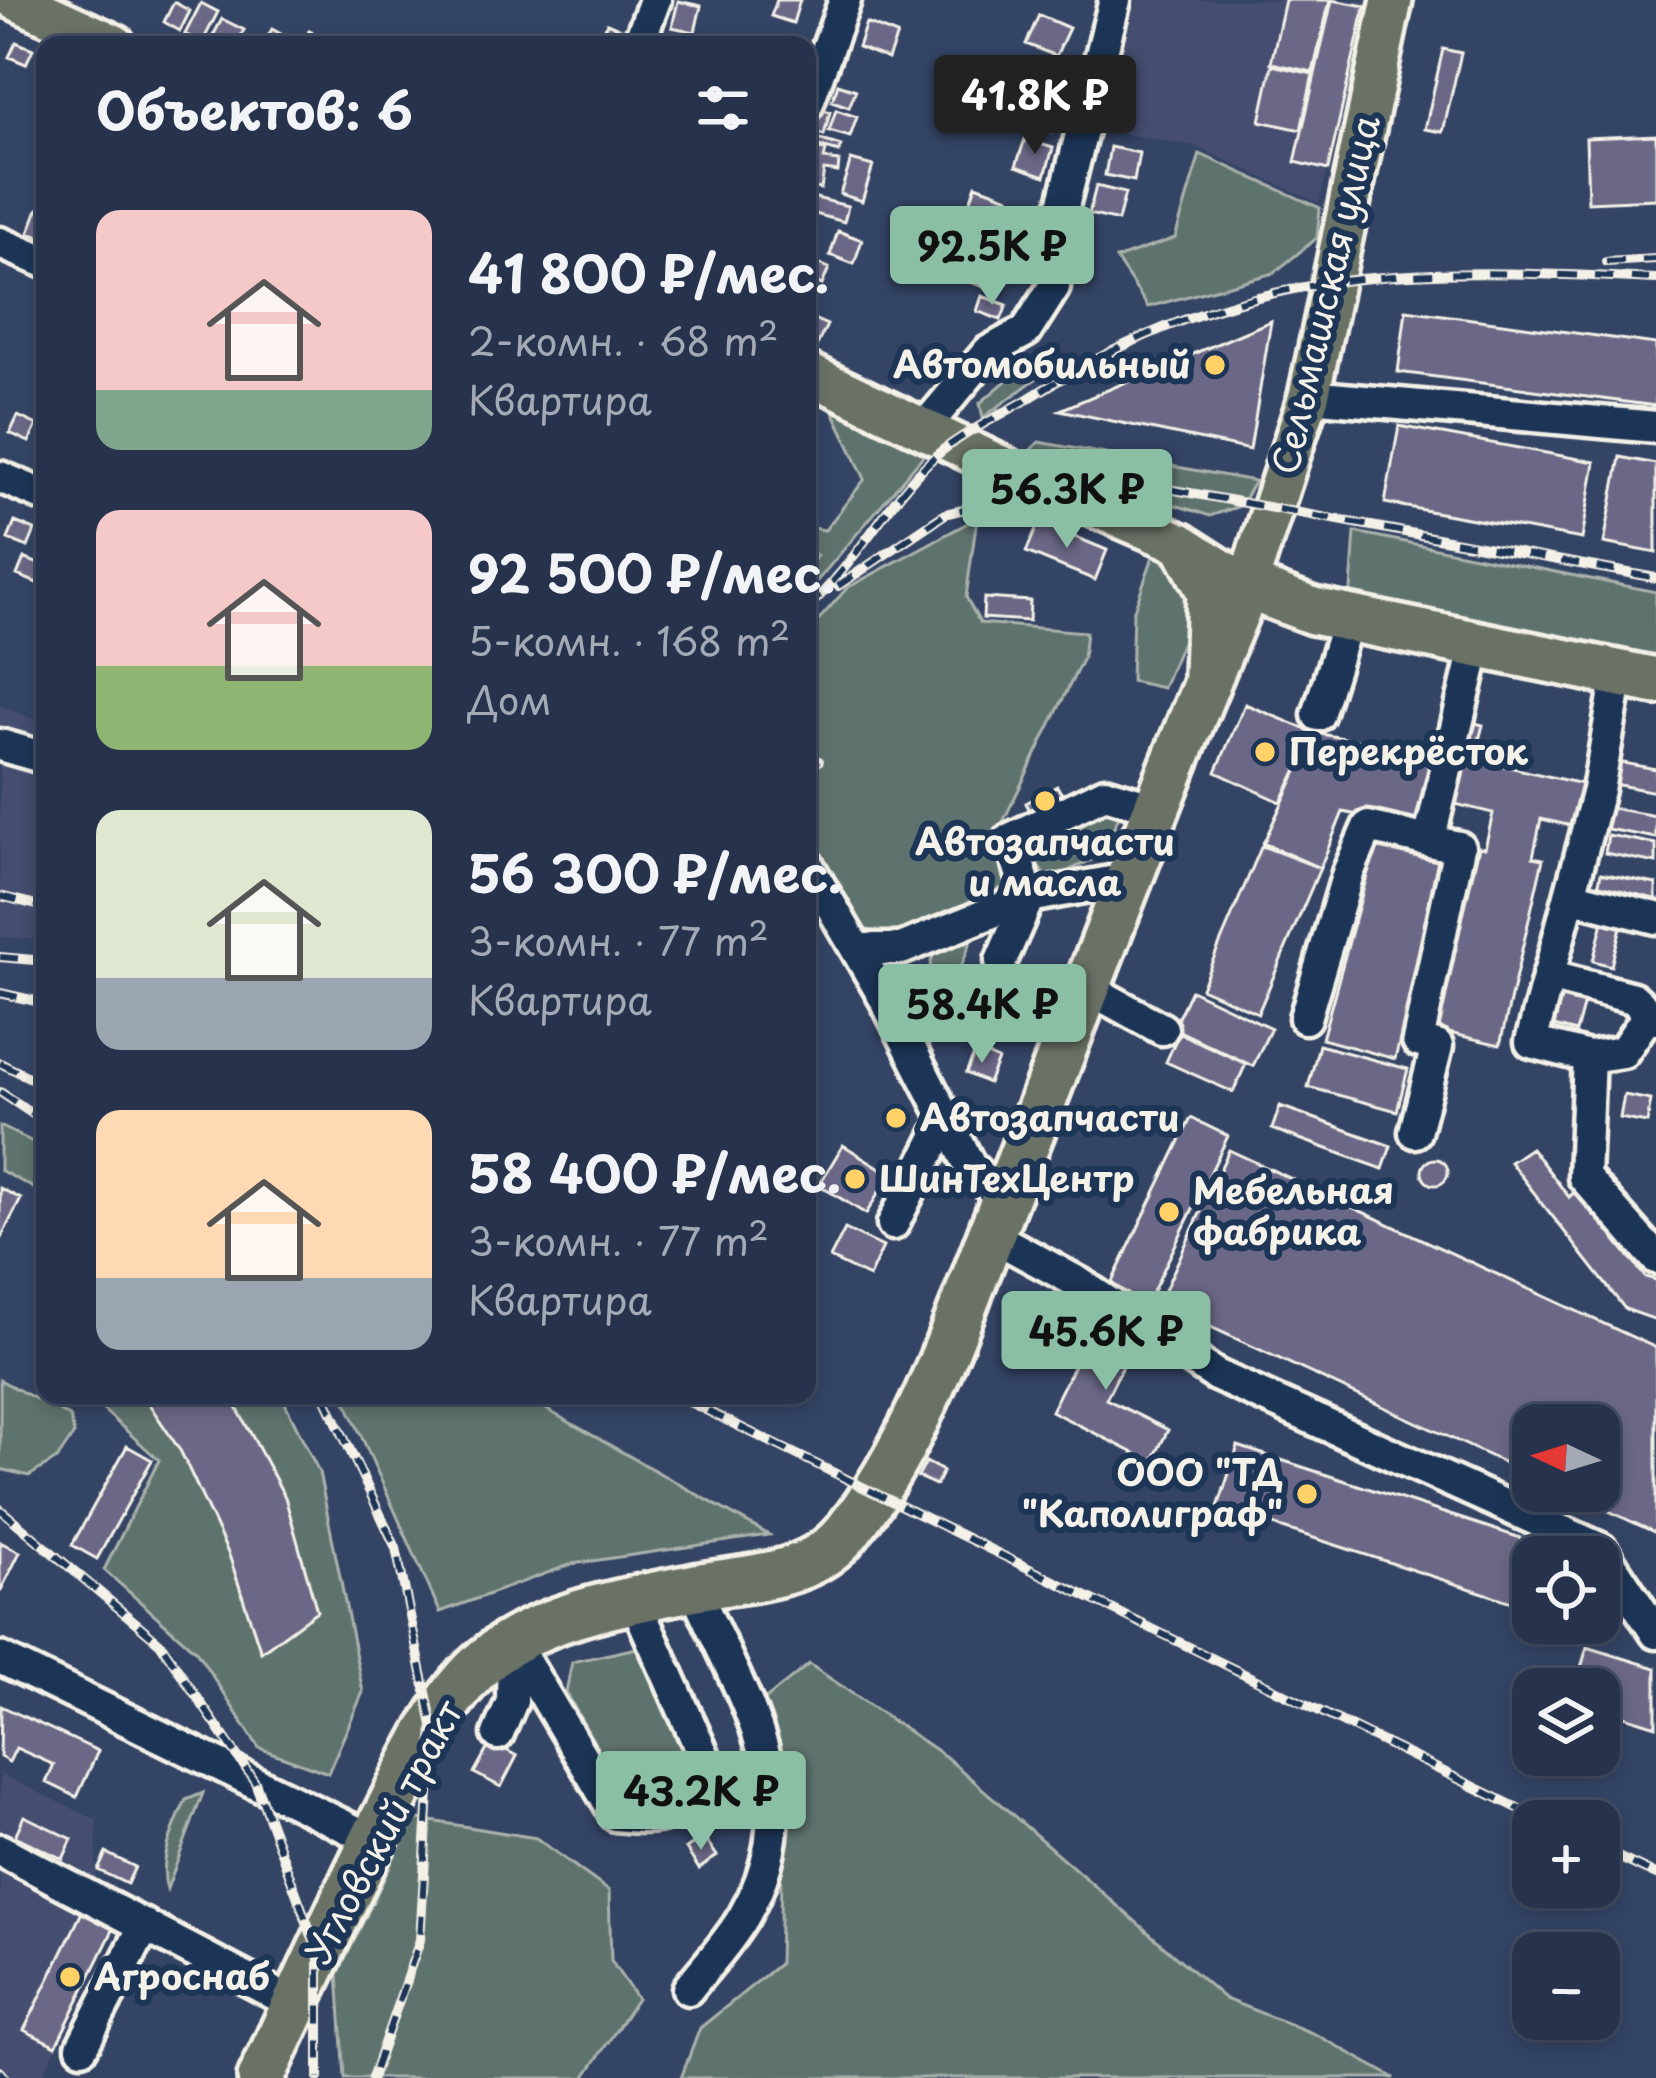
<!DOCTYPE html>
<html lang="ru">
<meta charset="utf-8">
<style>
:root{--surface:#27334c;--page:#2f3b53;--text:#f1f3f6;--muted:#a4aab5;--line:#434e64;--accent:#8abfa5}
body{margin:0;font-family:"Playpen Sans",sans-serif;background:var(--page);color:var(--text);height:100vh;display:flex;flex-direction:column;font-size:45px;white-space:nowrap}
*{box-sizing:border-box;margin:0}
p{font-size:39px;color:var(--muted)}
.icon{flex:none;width:66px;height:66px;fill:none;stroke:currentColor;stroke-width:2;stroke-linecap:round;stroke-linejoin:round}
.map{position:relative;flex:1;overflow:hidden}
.drawer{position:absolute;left:36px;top:36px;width:780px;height:1368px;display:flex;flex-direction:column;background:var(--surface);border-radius:24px;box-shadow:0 6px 18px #0003,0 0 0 3px var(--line)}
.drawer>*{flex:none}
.needle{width:78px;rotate:274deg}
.controls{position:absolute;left:1512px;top:1404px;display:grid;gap:24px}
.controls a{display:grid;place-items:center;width:108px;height:108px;border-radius:24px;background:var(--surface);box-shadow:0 6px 18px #0003,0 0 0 3px var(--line);font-size:60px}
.price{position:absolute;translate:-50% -102px;padding:0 27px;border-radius:12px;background:var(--accent);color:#111;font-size:39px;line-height:78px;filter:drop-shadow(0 3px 6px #0008)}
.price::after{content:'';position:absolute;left:50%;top:72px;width:36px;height:27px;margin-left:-18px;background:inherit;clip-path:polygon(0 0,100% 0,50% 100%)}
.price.on{background:#222;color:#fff}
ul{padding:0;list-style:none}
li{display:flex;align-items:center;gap:36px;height:300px;padding:0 60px}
li span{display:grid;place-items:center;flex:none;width:336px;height:240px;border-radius:24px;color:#555}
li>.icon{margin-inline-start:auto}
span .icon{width:144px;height:144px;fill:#fffc;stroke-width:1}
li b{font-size:51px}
h2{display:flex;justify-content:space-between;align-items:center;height:144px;padding:0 60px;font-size:51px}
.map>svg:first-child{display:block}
.built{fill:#444e6f}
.green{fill:#5f736e;stroke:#aab2ab;stroke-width:3}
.building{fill:#6b6786;stroke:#f4f1e8;stroke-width:3}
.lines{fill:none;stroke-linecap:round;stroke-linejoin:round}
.minor-casing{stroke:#f4f1e8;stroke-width:39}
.major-casing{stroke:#f4f1e8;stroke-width:48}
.highway-casing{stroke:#f4f1e8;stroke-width:54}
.minor{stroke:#1d3557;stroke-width:30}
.major{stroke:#6a7266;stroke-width:39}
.highway{stroke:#6a7266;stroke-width:45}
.rail-casing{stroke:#f4f1e8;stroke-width:10}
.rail{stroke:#1d3557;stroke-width:6;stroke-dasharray:18;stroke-linecap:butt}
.poi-dot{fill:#ffd166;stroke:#1d3557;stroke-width:4.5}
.labels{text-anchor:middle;stroke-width:12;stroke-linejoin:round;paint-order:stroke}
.street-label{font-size:36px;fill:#f4f1e8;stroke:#1d3557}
.poi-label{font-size:36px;font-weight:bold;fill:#f4f1e8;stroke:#1d3557;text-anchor:start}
</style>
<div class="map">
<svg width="1656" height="2078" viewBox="0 0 1656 2078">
<rect width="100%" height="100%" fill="#344465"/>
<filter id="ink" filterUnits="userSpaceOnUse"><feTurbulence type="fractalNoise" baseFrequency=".00833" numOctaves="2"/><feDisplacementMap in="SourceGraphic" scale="24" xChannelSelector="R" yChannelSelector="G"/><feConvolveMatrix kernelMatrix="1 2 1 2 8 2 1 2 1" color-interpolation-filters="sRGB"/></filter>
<g filter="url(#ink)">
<path class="built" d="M1137 0H1368L1319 203 1195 146 1098 129 1129 10Z
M0 706 45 723V940L0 937Z
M0 1774 97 1820 96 1878 125 1901 42 2078H0Z"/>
<path class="green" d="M1200 154 1320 208 1317 238 1274 273 1148 307 1116 259 1175 238Z
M1033 358 1045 372 983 418 980 403Z
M832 409 927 451 807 593V568L817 556 807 547V527L825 530 865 479Z
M1039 442 1255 481 1240 506 1210 516 1023 457Z
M977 518 966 597 980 623 1086 632 1083 658 997 834 1018 880 909 938 863 929 807 833V633L847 588Z
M1355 532 1656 592V661L1350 603Z
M1154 554C1212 597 1185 631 1163 688L1131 681 1133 613Z
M1112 806 1120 814 1100 856 1048 880 1028 853 1037 846 1048 854 1080 838 1082 820Z
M968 930 970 944 959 972 945 978 930 966 936 945Z
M0 1126 45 1148V1194L0 1170Z
M0 1380 70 1417 74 1434 57 1459 29 1476 0 1469Z
M98 1395H281L319 1472 363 1692 328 1773 259 1748 196 1651 104 1570 159 1460 100 1407Z
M343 1395H521L769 1535 572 1564 440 1612Z
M646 1646 687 1754 632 1791 620 1790 566 1692 572 1662Z
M809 1664 946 1757 1225 1999 1315 2034 1395 2078H681L700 2028 779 1964 783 1785 762 1702Z
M203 1793 167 1889C158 1861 174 1826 186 1800Z
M413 1818 536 1838 609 1891 611 1961 637 1999 584 2078H345L338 1974Z"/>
<path class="building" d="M777 0H800L793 23 771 16Z
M1285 0H1330L1313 72 1271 63Z
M1332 0 1365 6 1328 170 1295 162Z
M678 1 701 6 695 32 672 27Z
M174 2 190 11 180 31 164 22Z
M201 3 218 12 202 43 185 34Z
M1039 15 1069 28 1056 56 1026 44Z
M222 19 244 30 236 45H208Z
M607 23 628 32 623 45H598Z
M866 23 897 35 888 59 858 47Z
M272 29 288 38 285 45H263Z
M309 31 337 43 336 45H303Z
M16 42 33 49 26 64 9 57Z
M1443 49 1461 53 1443 132 1425 129Z
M1272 65 1313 74 1301 130 1260 121Z
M838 84 856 90 849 107 832 101Z
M1024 94 1060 104 1052 132 1017 122Z
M820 109 830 112 824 135 813 132Z
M836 110 857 117 850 137 829 131Z
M1656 135V199L1588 202 1586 138Z
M809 136 841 146 839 152 807 143Z
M1025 139 1053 148 1045 176 1016 166Z
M1110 147 1139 153 1134 181 1105 175Z
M809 148 826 150 824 159 839 161 838 172 824 170 821 189 807 187Z
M851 160 873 166 862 201 840 194Z
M976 185 1009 197 1003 217 969 205Z
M1096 186 1125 193 1118 221 1089 214Z
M812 197 848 206 844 222 808 212Z
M38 209 45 212V239L29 233Z
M838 231 862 240 854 264 830 255Z
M1011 234 1031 240 1027 255 1006 249Z
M981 245 1009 255 995 291 968 281Z
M807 259 829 268 822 285 807 278Z
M982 296 1007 305 1001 320 977 311Z
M1406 310 1656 344V406L1398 372Z
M807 316 827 325 817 345 807 340Z
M1271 321 1250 450 1060 410Z
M18 416 37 425 29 442 10 433Z
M1399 426 1595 462 1582 539 1385 503Z
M1620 457 1656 464V553L1604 543Z
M15 522 35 530 28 547 8 539Z
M1039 522 1107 550 1095 580 1026 552Z
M24 558 44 566 37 583 17 575Z
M984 598 1030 601 1029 621 983 618Z
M1245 704 1315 733 1281 802 1216 772Z
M1468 721 1483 725 1477 748 1462 744Z
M1315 733 1435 754 1418 828 1343 812 1320 868 1262 846Z
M1466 757 1590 786 1581 828 1541 819 1533 857 1543 859 1500 1045 1436 1030 1479 847 1485 848 1493 813 1455 804Z
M1612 761 1656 769V792L1608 783Z
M1057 786 1064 798 1033 816 1026 803Z
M1606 807 1656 816V838L1602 828Z
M1608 835 1656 844V863L1605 853Z
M1263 843 1320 868 1258 1013 1201 988Z
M1376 843 1445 860 1395 1059 1322 1039Z
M1601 873 1656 884V903L1597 892Z
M1606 910 1624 915 1611 966 1593 961Z
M1563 989 1586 995 1576 1032 1554 1026Z
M1191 990 1271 1028 1253 1066 1173 1028Z
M1179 1033 1246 1064 1233 1092 1166 1062Z
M1319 1045 1408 1069 1397 1111 1308 1087Z
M976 1050 998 1060 988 1083 966 1073Z
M1624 1095 1651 1100 1647 1123 1620 1118Z
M1280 1106 1391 1146 1383 1169 1272 1129Z
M1191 1118 1228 1136 1146 1306 1109 1288Z
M843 1145 890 1174 866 1214 819 1185Z
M1531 1148 1569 1197 1577 1190 1645 1277 1656 1280V1320L1625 1309 1510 1162Z
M1229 1150 1656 1348V1533L1566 1491H1599V1425H1533V1476L1159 1303Z
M1422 1172a13 13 0 1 1 26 0a13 13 0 1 1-26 0Z
M0 1188 21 1199 0 1240Z
M845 1229 883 1247 869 1277 830 1258Z
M1099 1315 1138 1335 1106 1399 1168 1430 1152 1462 1051 1411Z
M143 1395H230L285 1497 317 1611 261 1652 229 1555 181 1452Z
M127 1446 152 1460 97 1559 72 1545Z
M1238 1446 1579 1557H1533V1609L1218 1507Z
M926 1462 943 1471 936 1485 918 1477Z
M0 1542 20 1552 0 1592Z
M1587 1647 1656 1668V1726L1599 1708V1689H1575Z
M1 1706 98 1751 77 1797 46 1782 54 1765 16 1748 9 1762 0 1757Z
M491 1742 517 1756 501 1787 474 1773Z
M24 1816 72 1839 63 1859 15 1836Z
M704 1837 717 1856 699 1869 686 1849Z
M106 1853 135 1867 127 1884 98 1870Z
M84 1908 116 1924 56 2046 24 2030Z"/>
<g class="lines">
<defs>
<path id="minor" d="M638 45 655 0
M807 105 845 0
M0 243 45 262
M1309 396 1656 427
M924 428 988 352 1026 331 1054 287 1060 218 1115 0
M0 477 45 496
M1618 674 1598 790 1531 1042 1589 1057 1584 1177 1656 1258
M1318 715 1348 619
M0 745 45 758
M807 864 885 999 970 1166 1004 1201
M1570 896 1656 918
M858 949H901L1029 897 1010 839 1105 793 1154 808
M1001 961 1029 897 1127 879
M1548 976 1633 998 1656 1019
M1086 987 1162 1029
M1305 1018 1348 873 1368 827 1429 841 1476 645
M1589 1057 1623 1052 1647 1017
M1415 1132 1437 1046 1418 1041 1459 847 1429 841
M893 1224 946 1119
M991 1235 1079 1283 1216 1375 1601 1549 1656 1633
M513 1642 616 1815C667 1820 683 1817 710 1770L635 1601
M0 1658 373 1840
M498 1734 512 1701 513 1642
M0 1850 296 2005
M688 1989C706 1966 729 1942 744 1916 813 1796 742 1700 694 1587
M82 2047 145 1925"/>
<path id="major" d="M16 0 115 45
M807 373 1005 468 1180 543 1247 586 1309 396 1392 0
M1183 547 1207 592 1204 674"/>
<path id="highway" d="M261 2078C303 1989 343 1899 388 1811 414 1760 441 1699 486 1660 537 1616 625 1601 691 1588 745 1577 809 1580 847 1532 921 1439 959 1315 1002 1206 1084 999 1160 791 1247 586L1313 611 1656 681"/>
</defs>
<use href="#minor" class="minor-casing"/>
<use href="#major" class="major-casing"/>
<use href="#highway" class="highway-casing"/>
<use href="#minor" class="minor"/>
<use href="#major" class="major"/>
<use href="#highway" class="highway"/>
<defs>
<path id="rail" d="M1606 262 1656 259
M838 586 945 514 1055 486 1130 482 1656 578
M807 608C854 566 885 505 930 461 957 435 999 417 1031 397 1247 261 1410 267 1656 279
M807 767 819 761
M0 896 45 907
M0 957 45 961
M0 993 45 1003
M0 1063 45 1085
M0 1092 45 1122
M324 1395 396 1548 433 1726 420 1940 372 2078
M675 1395 1544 1821
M0 1509 160 1643 255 1782 319 1955V2078
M1599 1848 1656 1875
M0 2071 6 2078"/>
</defs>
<use href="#rail" class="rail-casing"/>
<use href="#rail" class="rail"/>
</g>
</g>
<g class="poi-dot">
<circle cx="1215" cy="365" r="12"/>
<circle cx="1265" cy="752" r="12"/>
<circle cx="1045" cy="801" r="12"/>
<circle cx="896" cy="1118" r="12"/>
<circle cx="855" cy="1179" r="12"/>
<circle cx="1169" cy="1212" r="12"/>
<circle cx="1307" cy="1494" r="12"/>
<circle cx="70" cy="1977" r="12"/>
</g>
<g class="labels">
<g class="street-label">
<text transform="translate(1326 295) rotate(-77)" y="13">Сельмашская улица</text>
<text transform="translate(384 1832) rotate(-62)" y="13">Угловский тракт</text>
</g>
<g class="poi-label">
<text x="1191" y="378" text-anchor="end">Автомобильный</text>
<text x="1289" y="765">Перекрёсток</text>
<text x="1045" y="855" text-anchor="middle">Автозапчасти<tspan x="1045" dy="41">и масла</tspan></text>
<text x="920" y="1131">Автозапчасти</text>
<text x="879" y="1192">ШинТехЦентр</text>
<text x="1193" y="1204">Мебельная<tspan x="1193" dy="41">фабрика</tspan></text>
<text x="1283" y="1486" text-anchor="end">ООО "ТД<tspan x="1283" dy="41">"Каполиграф"</tspan></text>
<text x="94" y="1990">Агроснаб</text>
</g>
</g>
</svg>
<div class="controls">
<a><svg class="needle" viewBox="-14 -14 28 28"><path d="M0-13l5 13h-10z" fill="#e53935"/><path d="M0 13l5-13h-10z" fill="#a4aab5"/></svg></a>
<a><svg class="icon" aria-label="locate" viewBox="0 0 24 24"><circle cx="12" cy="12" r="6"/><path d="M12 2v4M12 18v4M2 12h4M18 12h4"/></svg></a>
<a><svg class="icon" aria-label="layers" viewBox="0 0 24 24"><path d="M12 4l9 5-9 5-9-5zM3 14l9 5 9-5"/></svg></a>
<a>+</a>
<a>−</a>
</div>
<b class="price on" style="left:1035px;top:157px">41.8K ₽</b>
<b class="price" style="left:992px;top:308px">92.5K ₽</b>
<b class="price" style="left:1067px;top:551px">56.3K ₽</b>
<b class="price" style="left:982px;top:1066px">58.4K ₽</b>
<b class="price" style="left:1106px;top:1393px">45.6K ₽</b>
<b class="price" style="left:701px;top:1853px">43.2K ₽</b>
<section class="drawer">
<h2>Объектов: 6<svg class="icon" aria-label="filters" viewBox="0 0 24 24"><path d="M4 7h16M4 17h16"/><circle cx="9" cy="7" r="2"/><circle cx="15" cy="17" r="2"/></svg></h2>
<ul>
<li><span style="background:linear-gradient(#f6c9c9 75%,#7fa58c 0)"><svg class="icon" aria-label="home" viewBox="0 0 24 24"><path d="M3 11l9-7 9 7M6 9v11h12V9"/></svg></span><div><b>41 800 ₽/мес.</b><p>2-комн. · 68 m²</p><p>Квартира</p></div></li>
<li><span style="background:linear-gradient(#f6c9c9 65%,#8fb573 0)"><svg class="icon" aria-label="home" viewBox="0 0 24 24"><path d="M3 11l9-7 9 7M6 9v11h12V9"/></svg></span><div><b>92 500 ₽/мес.</b><p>5-комн. · 168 m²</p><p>Дом</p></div></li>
<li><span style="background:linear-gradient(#dfe7d0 70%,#9aa5b1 0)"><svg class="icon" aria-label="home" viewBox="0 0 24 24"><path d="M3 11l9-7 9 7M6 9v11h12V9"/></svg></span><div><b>56 300 ₽/мес.</b><p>3-комн. · 77 m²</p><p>Квартира</p></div></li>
<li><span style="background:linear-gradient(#ffd9b3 70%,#9aa5b1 0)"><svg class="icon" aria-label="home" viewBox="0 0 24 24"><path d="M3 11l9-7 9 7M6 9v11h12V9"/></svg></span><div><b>58 400 ₽/мес.</b><p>3-комн. · 77 m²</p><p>Квартира</p></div></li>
</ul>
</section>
</div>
